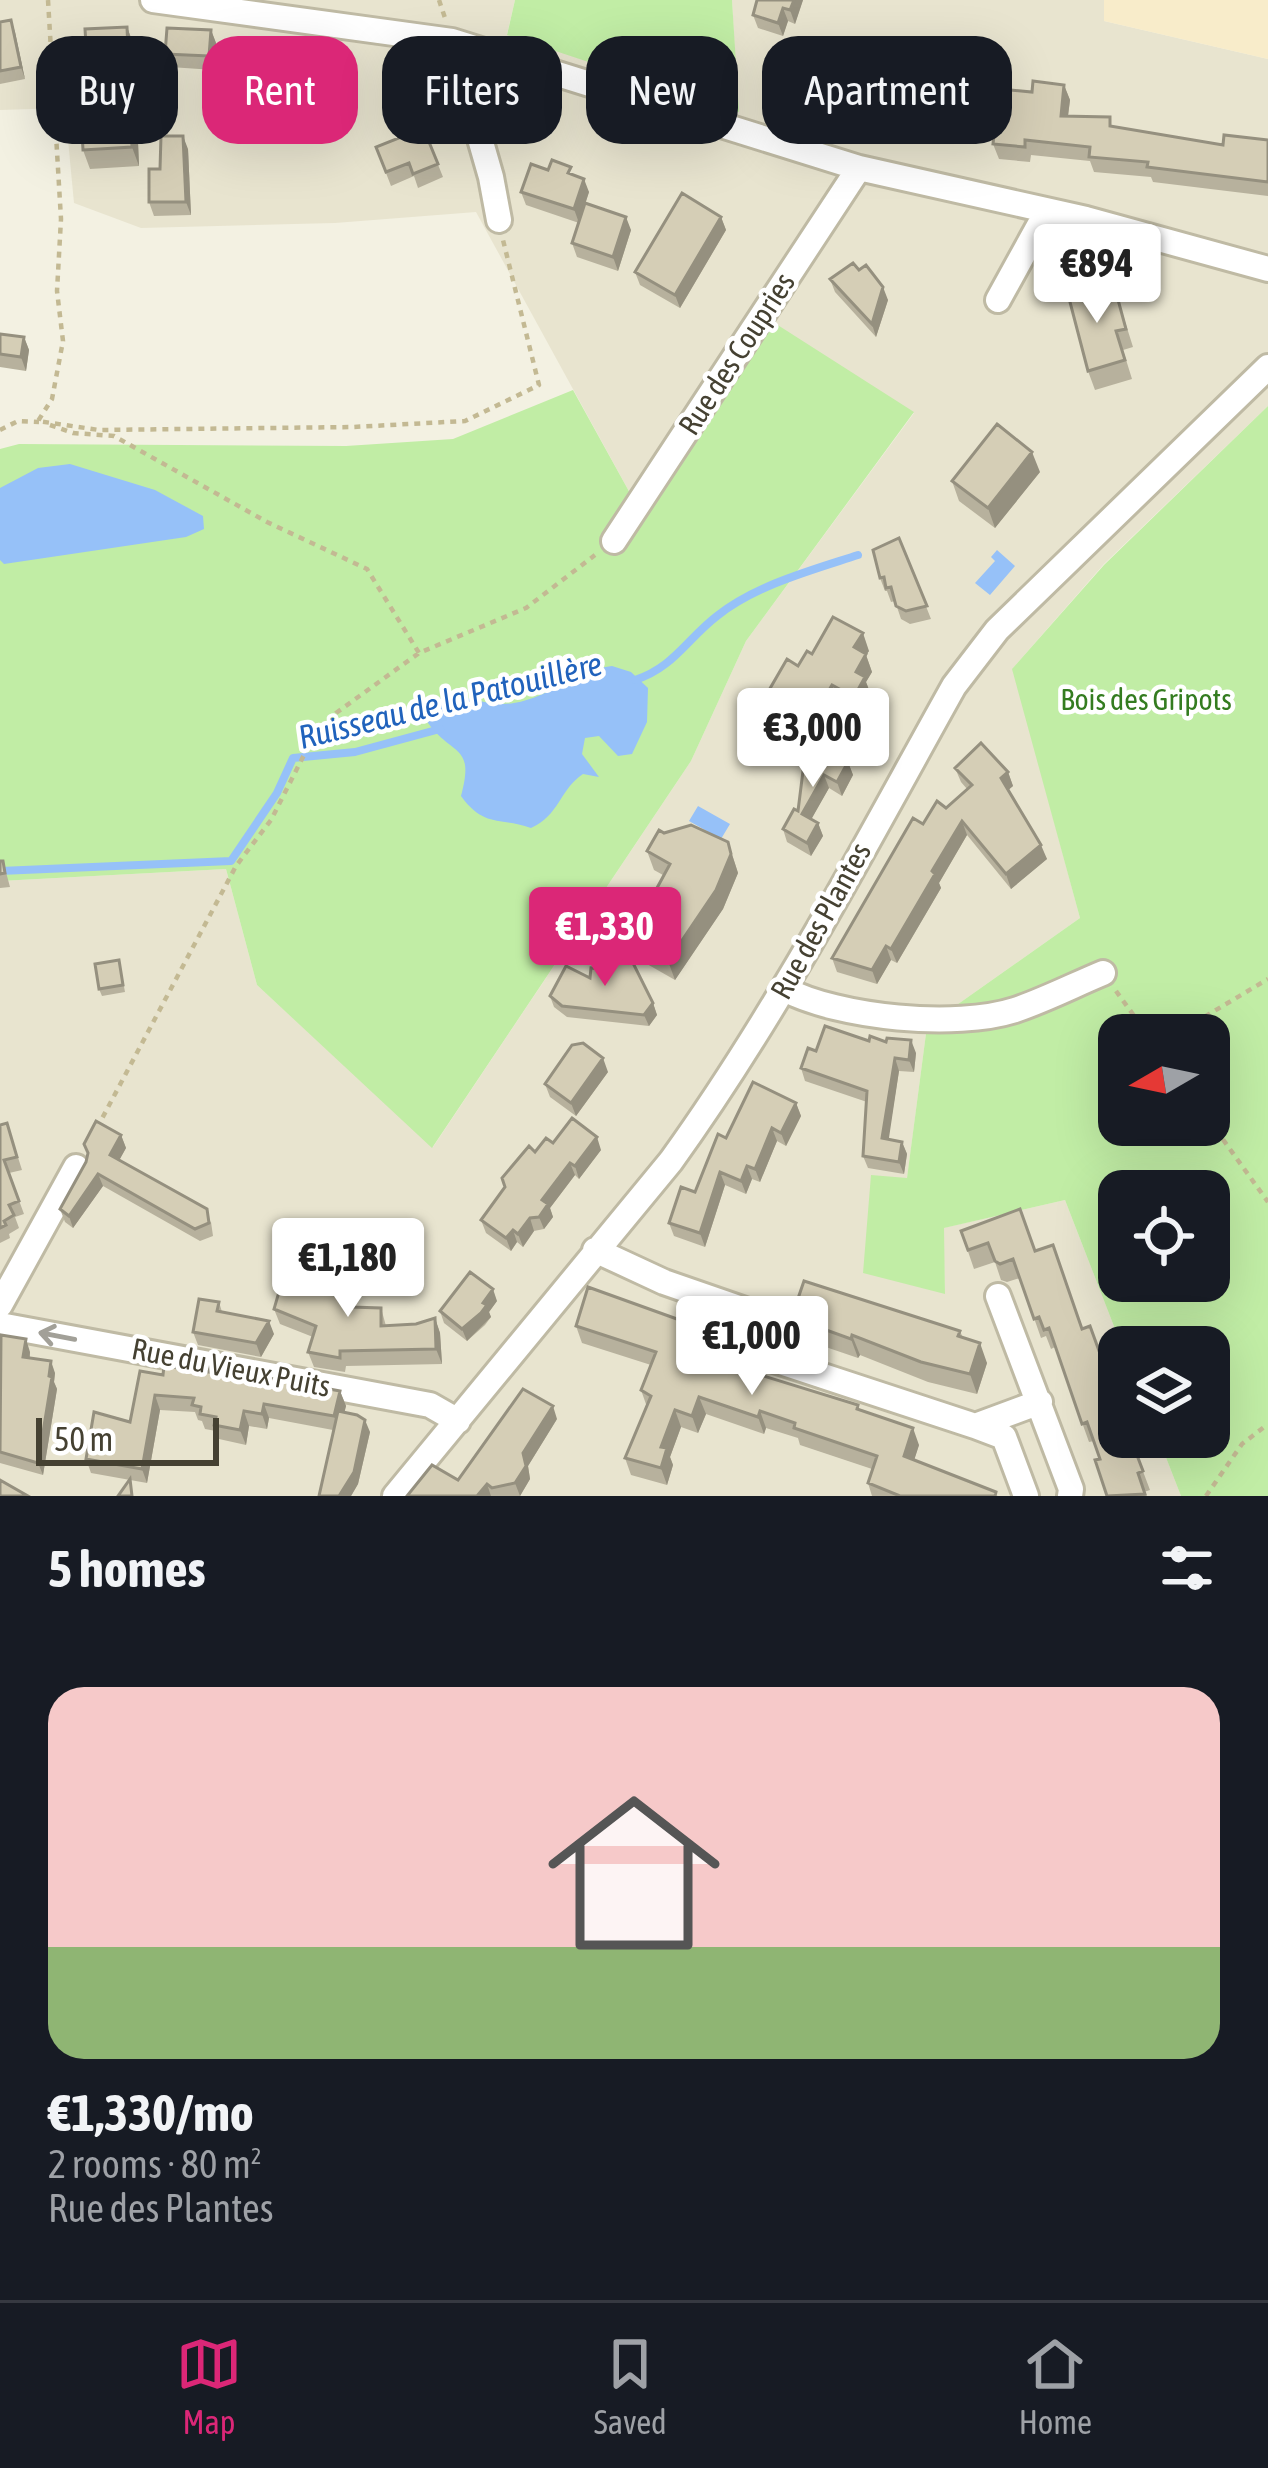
<!DOCTYPE html>
<meta charset="utf-8">
<style>
:root{--surface:#171b24;--page:#242831;--text:#f1f3f6;--muted:#9ea1a6;--line:#363941;--accent:#db2777}
body{margin:0;font-family:"Asap Condensed",sans-serif;background:var(--page);color:var(--text);height:100vh;display:flex;flex-direction:column;font-size:45px;white-space:nowrap}
*{box-sizing:border-box;margin:0}
p{font-size:39px;color:var(--muted)}
.icon{flex:none;width:66px;height:66px;fill:none;stroke:currentColor;stroke-width:2;stroke-linecap:round;stroke-linejoin:round}
.map{position:relative;height:1496px;overflow:hidden}
.sheet{display:flex;flex-direction:column;background:var(--surface);flex:1}
.sheet>*{flex:none}
.guide{position:absolute;left:36px;top:36px;width:1197px;height:108px;display:flex;gap:24px}
.needle{width:78px;rotate:261deg}
.buttons{position:absolute;left:1098px;top:1014px;display:grid;gap:24px}
.buttons a{display:grid;place-items:center;width:132px;height:132px;border-radius:24px;background:var(--surface);box-shadow:0 12px 48px #0002;font-size:60px}
.scale{position:absolute;left:36px;bottom:30px;width:183px;box-sizing:border-box;padding-left:12px;border:6px solid #454132;border-top:0;font-size:33px;line-height:42px;white-space:nowrap;color:#454132;-webkit-text-stroke:9px #fff;paint-order:stroke}
.price{position:absolute;translate:-50% -102px;padding:0 27px;border-radius:12px;background:#fff;color:#222;font-size:39px;line-height:78px;filter:drop-shadow(0 3px 6px #0008)}
.price::after{content:'';position:absolute;left:50%;top:72px;width:36px;height:27px;margin-left:-18px;background:inherit;clip-path:polygon(0 0,100% 0,50% 100%)}
.price.active{background:var(--accent);color:#fff}
ul{padding:0;list-style:none}
li{display:grid;align-content:center;gap:24px;height:636px;padding:0 48px}
li+li{border-top:3px solid var(--line)}
li span{display:grid;place-items:center;height:372px;border-radius:36px;color:#555}
li>.icon{margin-inline-start:auto}
span .icon{width:216px;height:216px;fill:#fffc;stroke-width:1}
li b{font-size:51px}
h2{display:flex;justify-content:space-between;align-items:center;height:144px;padding:0 48px;font-size:51px}
.chip{padding:0 42px;border-radius:36px;background:var(--surface);box-shadow:0 12px 48px #0002;font-size:42px;line-height:108px}
.chip.active{background:var(--accent);color:#fff}
.tabs{display:flex;justify-content:space-around;align-items:center;height:168px;border-top:3px solid var(--line);background:var(--surface);font-size:33px;color:var(--muted)}
.tabs a{display:grid;justify-items:center;gap:6px}
.tabs .active{color:var(--accent)}
.map>svg:first-child{display:block}
.residential{fill:#e8e4cf}
.commercial{fill:#f8ecca}
.green{fill:#c1eda5;fill-rule:evenodd}
.water{fill:#96c1f8}
.lines{fill:none;stroke-linecap:round;stroke-linejoin:round}
.stream{stroke:#96c1f8;stroke-width:8}
.minor-casing{stroke:#bfbaa4;stroke-width:30}
.path{stroke:#c3b993;stroke-width:4.5;stroke-dasharray:6 6;stroke-linecap:butt}
.minor{stroke:#fff;stroke-width:24}
.wall{fill:#b7b19d}
.shaded-wall{fill:#95907f}
.building{fill:#d5ceb6;stroke:#95907f;stroke-width:3}
.oneway{stroke:#a2a098}
.labels{text-anchor:middle;stroke-width:9;stroke-linejoin:round;paint-order:stroke}
.street-label{font-size:30px;fill:#454132;stroke:#fff}
.park-label{font-size:30px;fill:#347c20;stroke:#fff}
.water-label{font-size:33px;font-style:italic;fill:#2062bc;stroke:#fff}
</style>
<div class="map">
<svg width="1268" height="1496" viewBox="0 0 1268 1496">
<rect width="100%" height="100%" fill="#f3f1e2"/>
<path class="residential" d="M0 0H515L507 34 738 111 732 0H1104V21L1268 59V406L1104 564 1013 668 1080 918 927 1026 907 1179 863 1272 945 1293 943 1228 1065 1200 1122 1347H1119V1437H1158L1181 1496H0V881L226 869 257 985 433 1147 691 761 746 641 914 413 631 495 476 212 335 223 141 228 74 203 65 108 0 110Z"/>
<path class="commercial" d="M1104 0H1268V59L1104 21Z"/>
<path class="green" d="M515 0H732L739 112 507 35Z
M759 313 914 412 746 641 691 761 432 1148 257 985 226 869 0 881V449L19 444 346 446 453 439 573 390 631 495Z
M1268 406V1496H1181L1158 1437H1209V1347H1122L1065 1200 944 1228 945 1294 863 1273 871 1175 907 1178 927 1026 1080 918 1012 669 1104 565ZM1119 1035H1209V1125H1119ZM1119 1191H1209V1281H1119Z"/>
<path class="water" d="M70 464 155 490 203 516 204 529 186 537 4 564 0 560V488L38 468Z
M997 550 1015 566 990 595 975 583 995 561 991 557Z
M612 666 631 672 648 688 647 722 632 754 618 756 599 736 585 738 582 754 599 777 583 774C560 789 559 816 531 828 500 817 484 828 461 796 475 744 453 757 428 723L427 709C450 679 477 710 514 703 551 697 577 670 612 666Z
M698 806 730 824 721 839 689 821Z"/>
<g class="lines">
<path class="stream" d="M635 680C673 668 687 639 717 616 756 585 812 570 858 555
M0 871 231 861 277 793 293 758 355 752 440 729"/>
<defs>
<path id="minor" d="M153 0 452 41 859 168 1086 219 1268 269
M452 41 491 177 499 220
M998 300 1046 213
M614 541 859 168
M784 989C839 1018 956 1029 1015 1010 1045 1000 1074 985 1103 973
M595 1250 664 1282 762 1316 753 1353 975 1426 1040 1402
M998 1296 1071 1489 1070 1496
M0 1305 76 1167
M0 1325 430 1405 458 1421
M975 1426 1004 1437 1026 1496
M395 1496 671 1161C779 1011 864 847 954 686L997 630 1268 367"/>
</defs>
<use href="#minor" class="minor-casing"/>
<path class="path" d="M48 0 61 219 57 291 63 341 52 399 38 421 99 430 353 427 465 421 539 385 503 240
M439 0 445 18
M50 425 73 433 114 436 267 522 367 569 419 653
M0 430 18 421 39 422
M1116 991 1148 1035
M1174 1035 1268 979
M1209 1120 1268 1202
M97 1128 236 866 271 820 306 751 336 713 419 653 526 608 595 555
M1206 1496 1242 1444 1268 1424"/>
<use href="#minor" class="minor"/>
</g>
<path class="wall" d="M757 0H803L795 24 788 21 783 36 758 28 753 15Z
M11 20 25 79 0 84V22Z
M127 27 134 46 139 166 90 169 83 150Z
M211 30 216 43 214 70 170 67 165 54Z
M970 69 975 83 968 111 928 103 923 90Z
M1064 85 1070 100 1068 116 1114 127 1223 145 1268 140V196L1153 182 1151 177 1094 172 1090 161 1031 155 1030 162 999 159 993 144 1032 92Z
M313 88 324 123 306 129 307 133 265 143 260 129Z
M856 92 847 120 811 109 807 96Z
M418 115 443 177 418 188 414 176 391 186 376 147 398 138Z
M188 149 191 215 154 216 149 202 160 169Z
M548 170 574 175 589 192 585 204 631 230 618 271 577 257 572 243 579 223 526 205 521 192Z
M721 217 726 230 680 308 640 285 635 272Z
M859 270 888 300 876 337 835 292 830 279Z
M1117 296 1133 347 1123 350 1132 379 1095 390 1088 371 1093 297 1094 304Z
M0 334 24 337 29 350 26 371 0 367Z
M1040 472 995 528 959 501 952 481Z
M899 538 931 619 910 624 901 619 895 601 891 602 887 591H885L880 578Z
M869 651 866 655 872 672 866 682 871 695 860 714 839 702 814 743 775 721 769 703 771 700 768 692 812 654Z
M848 762 853 775 842 796 829 788 811 819 818 823 823 836 811 856 787 842 783 829 798 811 803 771Z
M955 768 1008 772 1013 786 1008 790 1047 859 1011 889 967 835 939 883 941 888 897 963 891 960 877 984 837 972 832 958 923 824 946 808 967 789 961 782Z
M664 833 728 842 738 873 723 909 675 980 633 956 626 937 658 918 651 899 663 875 654 870 647 851Z
M0 861H3L10 887 0 888Z
M119 960 125 992 102 996 99 989Z
M590 978 653 1003 657 1015 649 1026 567 1017 554 1007 550 996Z
M869 1041 916 1053 914 1072 899 1071 888 1139 902 1142 907 1154 904 1174 868 1168 863 1156 867 1102 805 1081 801 1068 816 1051Z
M608 1072 576 1116 550 1097 545 1084Z
M796 1103 801 1116 786 1146 777 1141 760 1182 752 1179 746 1194 725 1185 705 1247 674 1236 669 1223 695 1192 726 1138Z
M7 1123 22 1170 9 1173 24 1214 15 1217 19 1228 9 1234 10 1238 0 1243V1125Z
M121 1135 126 1148 119 1160 211 1222 213 1236 200 1241 103 1186 73 1228 65 1222 60 1209Z
M553 1143 601 1150 579 1179 575 1175 550 1208 553 1217 544 1229 534 1231 523 1247 517 1242 511 1251 486 1233 481 1220 535 1152Z
M961 1231 1035 1251 1082 1329 1130 1437 1150 1490 1144 1492 1146 1496H1107L1100 1459 1094 1441 1089 1442 1055 1347 1051 1349 1046 1336 1041 1338 1020 1278 1007 1282 1001 1280 995 1262 974 1269Z
M290 1289H308L353 1294 352 1307 381 1308 386 1326 416 1324 435 1318 440 1333 442 1364 346 1366 345 1372 314 1367 308 1352 313 1337 280 1324 274 1309Z
M497 1301 489 1312 491 1317 485 1325 467 1341 444 1323 440 1311Z
M219 1302 222 1312 274 1334 261 1357 198 1345 193 1332Z
M793 1313 960 1331 963 1338 987 1363 977 1394 928 1382 860 1355 858 1358 811 1342 809 1336 800 1333Z
M576 1326 733 1354 729 1366 858 1405 859 1410 919 1445 914 1460 998 1496H872L868 1483 872 1469 800 1445 798 1438 766 1428 764 1434 706 1414 698 1433 681 1427 670 1457 673 1465 667 1485 631 1475 625 1458 647 1407 641 1390 651 1365 582 1343Z
M0 1342 30 1352V1358L55 1373 54 1382 57 1389 43 1475 0 1463Z
M163 1375 340 1391 346 1406 344 1412 370 1432 358 1484 351 1496H319L333 1430 269 1418 267 1429 249 1426 246 1445 219 1439 216 1431 205 1429 202 1421 198 1420 195 1412 160 1410 147 1483 91 1473 86 1459 130 1422Z
M557 1419 528 1466 530 1479 520 1496H407L458 1480Z"/>
<path class="shaded-wall" d="M794 0H803L795 24 790 10Z
M783 8 788 21 783 36 778 23Z
M11 20 15 32 25 79 21 67Z
M127 27 134 46 139 166 132 147Z
M211 30 216 43 214 70 209 56Z
M970 69 975 83 968 111 963 98Z
M851 78 856 92 847 120 843 107Z
M1064 85 1070 100 1066 131 1061 116Z
M183 136 188 149 191 215 186 202Z
M584 179 589 192 579 223 574 209Z
M626 217 631 230 618 271 613 257Z
M721 217 726 230 680 308 675 295Z
M883 287 888 300 876 337 872 324Z
M24 337 29 350 26 371 21 357Z
M1032 452 1040 472 995 528 988 508Z
M863 633 869 651 866 655 872 672 866 682 871 695 860 714 854 697 856 672 854 647Z
M832 685 839 702 814 743 808 726Z
M848 762 853 775 842 796 837 782Z
M1008 772 1013 786 1006 792 1001 778Z
M824 775 829 788 807 827 802 814Z
M962 821 967 835 939 883 941 888 897 963 891 949 932 871Z
M818 823 823 836 811 856 807 843Z
M728 842 738 873 723 909 675 980 668 961Z
M1041 845 1047 859 1011 889 1006 874Z
M886 946 891 960 877 984 872 970Z
M653 1003 657 1015 649 1026 644 1015Z
M911 1040 916 1053 914 1072 909 1060Z
M603 1058 608 1072 576 1116 571 1103Z
M895 1058 899 1071 887 1151 882 1138Z
M796 1103 801 1116 786 1146 781 1133Z
M772 1128 777 1141 760 1182 755 1169Z
M121 1135 126 1148 115 1168 110 1155Z
M597 1137 601 1150 579 1179 575 1166Z
M902 1142 907 1154 904 1174 899 1162Z
M570 1163 575 1175 550 1208 553 1217 544 1229 539 1217 542 1200Z
M747 1166 752 1179 746 1194 741 1181Z
M720 1172 725 1185 705 1247 700 1233Z
M98 1174 103 1186 73 1228 69 1216Z
M530 1218 534 1231 523 1247 518 1234Z
M513 1230 517 1242 511 1251 506 1238Z
M347 1279 353 1294 352 1307 346 1303Z
M493 1289 497 1301 489 1312 491 1317 467 1341 462 1329Z
M435 1318 440 1333 442 1364 436 1349Z
M269 1321 274 1334 261 1357 256 1343Z
M852 1335 860 1355 858 1358 851 1339Z
M727 1337 733 1354 724 1379 718 1362Z
M26 1339 30 1352 28 1369 23 1357Z
M980 1343 987 1363 977 1394 970 1374Z
M51 1361 55 1373 54 1382 57 1389 43 1475 38 1463Z
M340 1391 346 1406 340 1431 334 1416Z
M155 1395 160 1410 147 1483 142 1469Z
M699 1397 706 1414 698 1433 692 1416Z
M264 1404 269 1418 267 1429 262 1414Z
M553 1406 557 1419 528 1466 530 1479 520 1496 515 1483 523 1453Z
M675 1410 681 1427 670 1457 673 1465 667 1485 661 1468V1447Z
M244 1411 249 1426 246 1445 240 1430Z
M760 1411 766 1428 764 1434 758 1417Z
M365 1420 370 1432 358 1484 351 1496H339Z
M913 1428 919 1445 910 1473 904 1456Z
M487 1484 491 1496H477Z"/>
<path class="building" d="M757 0H794L790 10 783 8 778 23 753 15Z
M11 20 21 67 0 71V22Z
M127 27 132 147 83 150 79 76 88 75 85 29Z
M167 28 211 30 209 56 165 54Z
M929 60 970 69 963 98 923 90Z
M815 68 851 78 843 107 807 96Z
M1033 81 1064 85 1061 116 1110 117V126L1223 145 1224 135 1268 140V182L1147 167 1148 162 1089 157 1090 147 1025 140V147L993 144 999 89 1032 92Z
M313 88 319 109 301 116 302 120 260 129 254 107Z
M418 115 438 164 413 174 409 163 386 172 376 147 399 138 393 124Z
M161 136H183L186 202H149V169H160Z
M552 160 571 167 568 173 584 179 574 209 521 192 531 164 548 170Z
M682 193 721 217 675 295 635 272Z
M585 203 626 217 613 257 572 243Z
M853 263 859 270 866 265 883 287 872 324 830 279Z
M1086 279 1090 306 1117 296 1126 329 1116 331 1125 360 1088 371 1065 283Z
M0 334 24 337 21 357 0 354Z
M997 424 1032 452 988 508 952 481Z
M899 538 927 606 906 611 896 606 891 587 886 588 884 577 880 578 873 550Z
M833 617 863 633 854 647 866 654 856 672 865 677 854 697 832 685 808 726 769 703 773 696 768 692 787 659 798 666 807 651 812 654Z
M981 743 1008 772 1001 778 1041 845 1006 874 962 821 932 871 935 874 891 949 886 946 872 970 832 958 913 818 923 824 937 801 946 808 972 785 955 768Z
M818 745 848 762 837 782 824 775 802 814 818 823 807 843 783 829 794 809 798 811 803 771Z
M691 825 728 842 731 854 716 890 668 961 626 937 633 925 676 913 651 899 670 864 647 851 659 830 664 833Z
M0 861H3L5 873 0 874Z
M626 949 653 1003 644 1015 562 1006 550 996 566 966 590 978 591 968 613 970Z
M119 960 123 985 99 989 95 964Z
M825 1026 869 1041 870 1036 886 1042 887 1038 911 1040 909 1060 895 1058 882 1138 902 1142 899 1162 863 1156 867 1091 801 1068 808 1048 816 1051Z
M583 1043 603 1058 571 1103 545 1084 572 1045Z
M753 1082 796 1103 781 1133 772 1128 755 1169 747 1166 741 1181 720 1172 700 1233 669 1223 681 1187 695 1192 718 1134 726 1138Z
M572 1118 597 1137 575 1166 570 1163 542 1200 548 1204 539 1217 530 1218 518 1234 513 1230 506 1238 481 1220 505 1187 502 1178 529 1146 535 1152 546 1138 553 1143Z
M96 1121 121 1135 110 1155 207 1209 209 1223 195 1229 98 1174 69 1216 60 1209 86 1162 88 1153 84 1144Z
M7 1123 17 1157 4 1160 19 1201 9 1205 14 1215 4 1221 6 1225 0 1228V1125Z
M1020 1209 1035 1251 1053 1245 1082 1329 1090 1326 1119 1406V1437H1130L1143 1471 1138 1473 1145 1494 1107 1496 1095 1460 1100 1459 1087 1422 1082 1424 1049 1328 1044 1330 1039 1317 1034 1319 1013 1259 1000 1264 995 1261 988 1243 968 1250 961 1231Z
M314 1266 347 1279 346 1303H351V1307L381 1308V1326L416 1324 435 1318 436 1349 340 1351V1358L308 1352 316 1326 274 1309 281 1285 290 1289 294 1283 308 1289Z
M470 1272 493 1289 483 1303 487 1305 481 1313 462 1329 440 1311Z
M804 1281 960 1331 958 1336 980 1343 970 1374 921 1362 852 1335 851 1339 804 1322 805 1317 793 1313Z
M588 1287 727 1337 718 1362 858 1405 857 1409 913 1428 904 1456 996 1492 995 1496H900L868 1483 877 1456 794 1428 795 1423 760 1411 758 1417 699 1397 692 1416 675 1410 661 1447 667 1448 661 1468 625 1458 651 1396 641 1390 656 1352 576 1326Z
M199 1299 219 1302 217 1311 269 1321 256 1343 193 1332Z
M1 1335 26 1339 23 1357 51 1361 49 1376 52 1377 38 1463 0 1452Z
M164 1366 209 1372 210 1367 340 1391 334 1416 264 1404 262 1414 244 1411 240 1430 214 1425 216 1417 200 1414 201 1407 192 1405 194 1398 155 1395 142 1469 86 1459 94 1412 130 1422 140 1371 163 1375Z
M523 1389 553 1406 523 1453 526 1466 515 1483 492 1488 487 1484 477 1496H407L432 1465 458 1480Z
M338 1411 357 1415 365 1420 354 1472 339 1496H319Z
M130 1479 132 1496H118Z
M0 1480 28 1496H0Z"/>
<defs><path id="oneway-shaft" d="M-6 0H5M1.5-3L5.5 0L1.5 3" fill="none" stroke-width="1.6" stroke-linecap="round" stroke-linejoin="round" transform="scale(3)"/></defs>
<use class="oneway" href="#oneway-shaft" transform="translate(57 1336) rotate(-169)"/>
<g class="labels">
<g class="street-label">
<text transform="translate(737 354) rotate(-57)" y="10">Rue des Coupries</text>
<text transform="translate(821 921) rotate(-61)" y="10">Rue des Plantes</text>
<text transform="translate(231 1368) rotate(11)" y="10">Rue du Vieux Puits</text>
</g>
<g class="park-label">
<text x="1146" y="710">Bois des Gripots</text>
</g>
<g class="water-label">
<text transform="translate(450 700) rotate(-14)" y="12">Ruisseau de la Patouillère</text>
</g>
</g>
</svg>
<div class="buttons">
<a><svg class="needle" viewBox="-14 -14 28 28"><path d="M0-13l5 13h-10z" fill="#e53935"/><path d="M0 13l5-13h-10z" fill="#9ea1a6"/></svg></a>
<a><svg class="icon" aria-label="locate" viewBox="0 0 24 24"><circle cx="12" cy="12" r="6"/><path d="M12 2v4M12 18v4M2 12h4M18 12h4"/></svg></a>
<a><svg class="icon" aria-label="layers" viewBox="0 0 24 24"><path d="M12 4l9 5-9 5-9-5zM3 14l9 5 9-5"/></svg></a>
</div>
<div class="scale">50 m</div>
<b class="price" style="left:1097px;top:326px">€894</b>
<b class="price" style="left:813px;top:790px">€3,000</b>
<b class="price active" style="left:605px;top:989px">€1,330</b>
<b class="price" style="left:348px;top:1320px">€1,180</b>
<b class="price" style="left:752px;top:1398px">€1,000</b>
<div class="guide">
<a class="chip">Buy</a>
<a class="chip active">Rent</a>
<a class="chip">Filters</a>
<a class="chip">New</a>
<a class="chip">Apartment</a>
</div>
</div>
<section class="sheet">
<h2>5 homes<svg class="icon" aria-label="filters" viewBox="0 0 24 24"><path d="M4 7h16M4 17h16"/><circle cx="9" cy="7" r="2"/><circle cx="15" cy="17" r="2"/></svg></h2>
<ul>
<li><span style="background:linear-gradient(#f6c9c9 70%,#8fb573 0)"><svg class="icon" aria-label="home" viewBox="0 0 24 24"><path d="M3 11l9-7 9 7M6 9v11h12V9"/></svg></span><div><b>€1,330/mo</b><p>2 rooms · 80 m²</p><p>Rue des Plantes</p></div></li>
</ul>
</section>
<nav class="tabs">
<a class="active"><svg class="icon" aria-label="map" viewBox="0 0 24 24"><path d="M3 6l6-2 6 2 6-2v14l-6 2-6-2-6 2zM9 4v14M15 6v14"/></svg>Map</a>
<a><svg class="icon" aria-label="saved" viewBox="0 0 24 24"><path d="M7 4h10v16l-5-4-5 4z"/></svg>Saved</a>
<a><svg class="icon" aria-label="home" viewBox="0 0 24 24"><path d="M3 11l9-7 9 7M6 9v11h12V9"/></svg>Home</a>
</nav>
